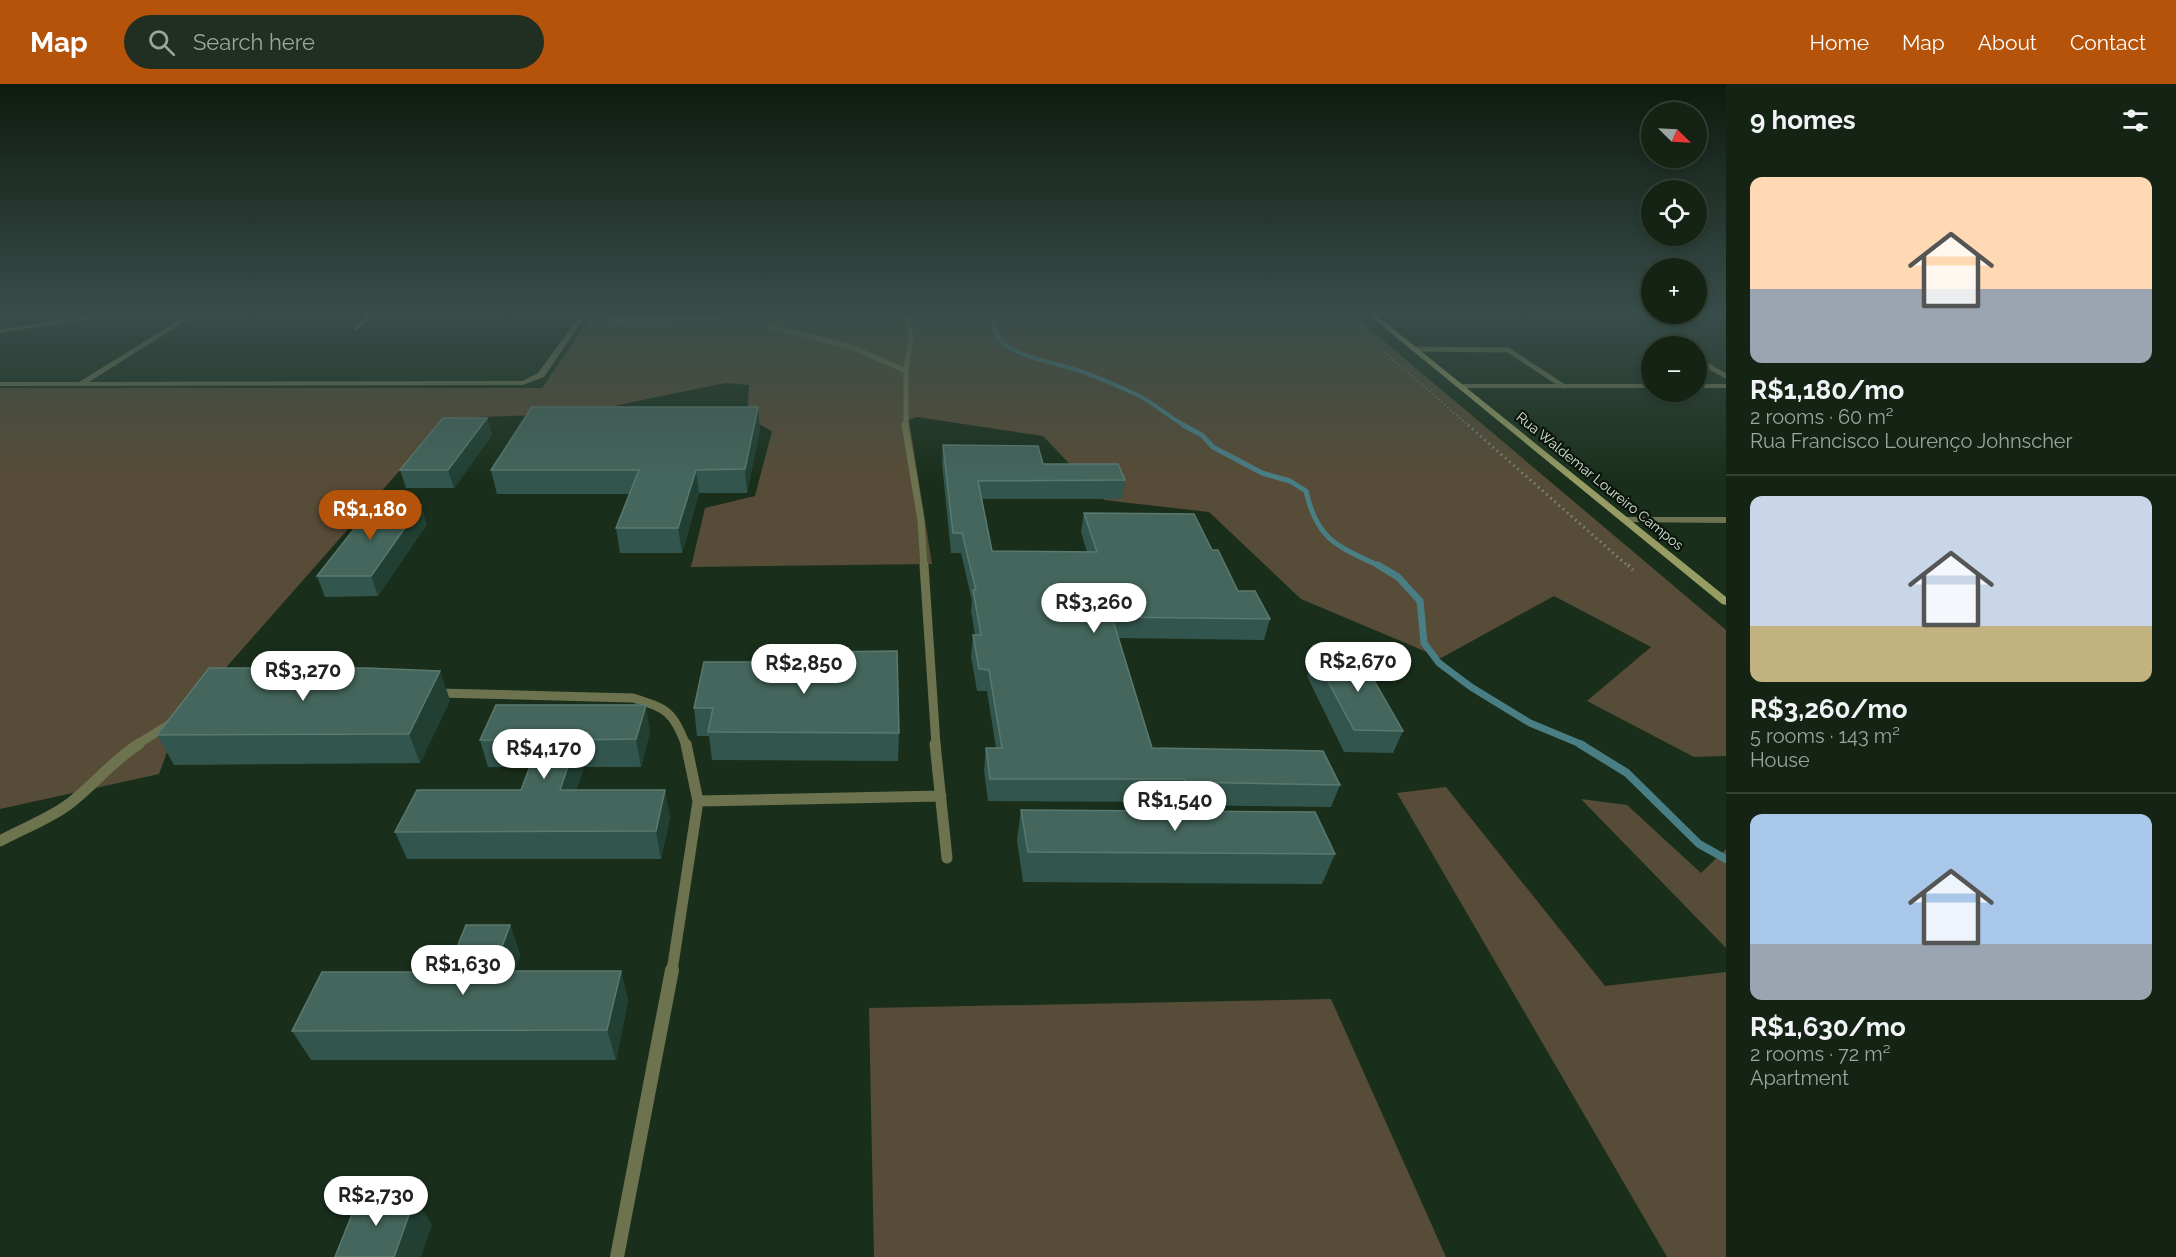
<!DOCTYPE html>
<meta charset="utf-8">
<style>
:root{--surface:#142314;--page:#212f22;--text:#f1f3f6;--muted:#9da4a0;--line:#334034;--accent:#b45309}
body{margin:0;font-family:Raleway,sans-serif;background:var(--page);color:var(--text);height:100vh;display:flex;flex-direction:column;font-size:22px;white-space:nowrap}
*{box-sizing:border-box;margin:0}
p{font-size:20px;color:var(--muted)}
.icon{flex:none;width:33px;height:33px;fill:none;stroke:currentColor;stroke-width:2;stroke-linecap:round;stroke-linejoin:round}
.map{position:relative;flex:1;overflow:hidden}
.details{display:flex;flex-direction:column;background:var(--surface);width:450px}
.details>*{flex:none}
.needle{width:39px;rotate:114deg}
.tools{position:absolute;left:1641px;top:18px;display:grid;gap:12px}
.tools a{display:grid;place-items:center;width:66px;height:66px;border-radius:50%;background:var(--surface);box-shadow:0 3px 9px #0003,0 0 0 2px var(--line);font-size:30px}
.price{position:absolute;translate:-50% -51px;padding:0 14px;border-radius:21px;background:#fff;color:#222;font-size:20px;line-height:39px;filter:drop-shadow(0 2px 3px #0008)}
.price::after{content:'';position:absolute;left:50%;top:36px;width:18px;height:14px;margin-left:-9px;background:inherit;clip-path:polygon(0 0,100% 0,50% 100%)}
.price.on{background:var(--accent);color:#fff}
ul{padding:0;list-style:none}
li{display:grid;align-content:center;gap:12px;height:318px;padding:0 24px}
li+li{border-top:2px solid var(--line)}
li span{display:grid;place-items:center;height:186px;border-radius:12px;color:#555}
li>.icon{margin-inline-start:auto}
span .icon{width:108px;height:108px;fill:#fffc;stroke-width:1}
li b{font-size:26px}
h2{display:flex;justify-content:space-between;align-items:center;height:72px;padding:0 24px;font-size:26px}
header{display:flex;align-items:center;gap:36px;box-sizing:border-box;height:84px;padding:0 30px;background:var(--accent);color:#fff}
header strong{font-size:28px}
nav{display:flex;gap:33px;margin-inline-start:auto;font-size:21px}
.search{width:420px;height:54px;background:var(--page);display:flex;align-items:center;gap:15px;box-sizing:border-box;padding:0 21px;border-radius:33px;color:var(--muted);font-size:22px}
main{display:flex;flex:1;min-height:0}
.map>svg:first-child{display:block}
.green{fill:#574c37}
.lines{fill:none;stroke-linecap:round;stroke-linejoin:round}
.stream-far3{stroke:#4a7e85;stroke-width:4}
.stream-far2{stroke:#4a7e85;stroke-width:5}
.stream-far1{stroke:#4a7e85;stroke-width:7}
.stream{stroke:#4a7e85;stroke-width:8}
.path-far2{stroke:#798a79;stroke-width:2;stroke-dasharray:1 3;stroke-linecap:butt}
.path-far1{stroke:#798a79;stroke-width:3;stroke-dasharray:1.5 4;stroke-linecap:butt}
.path{stroke:#798a79;stroke-width:4;stroke-dasharray:1.5 4.5;stroke-linecap:butt}
.lane-far4{stroke:#6e734f;stroke-width:5}
.lane-far3{stroke:#6e734f;stroke-width:7}
.lane-far2{stroke:#6e734f;stroke-width:9}
.lane-far1{stroke:#6e734f;stroke-width:11}
.lane{stroke:#6e734f;stroke-width:14}
.street{fill:#6e734f;fill-rule:evenodd}
.secondary{fill:#969c63;fill-rule:evenodd}
.wall{fill:#32564d}
.shaded-wall{fill:#214033}
.building{fill:#44665c;stroke:#5a796f;stroke-width:1.5}
.labels{text-anchor:middle;stroke-width:4.5;stroke-linejoin:round;paint-order:stroke}
.far-street-label{font-size:14px;fill:#d5e2d5;stroke:#0b150c}
</style>
<header>
<strong>Map</strong>
<div class="search"><svg class="icon" aria-label="search" viewBox="0 0 24 24"><circle cx="10" cy="10" r="6"/><path d="M15 15l6 6"/></svg>Search here</div>
<nav><a>Home</a><a>Map</a><a>About</a><a>Contact</a></nav>
</header>
<main>
<div class="map">
<svg width="1726" height="1173" viewBox="0 0 1726 1173">
<rect width="100%" height="100%" fill="#1a2f1b"/>
<path class="green" d="M592 231H1353L1726 546V672L1694 673 1587 617 1651 563 1554 512 1441 574 1301 515 1209 428 1104 416 1043 352 917 333 909 336 932 480 691 483 705 424 755 412 772 347 747 334 749 301 725 299 575 330 446 334 178 638 159 690 0 725V304H542Z
M1446 703 1605 902 1726 888V1173H1667L1397 709Z
M1581 715 1627 721 1701 789 1726 765V864Z
M1331 915 1446 1173H874L869 924Z"/>
<g class="lines">
<path class="stream-far3" d="M988 231 994 237C994 246 997 255 1005 261 1026 275 1056 279 1080 287 1097 293 1114 300 1131 308 1152 316 1166 332 1186 342"/>
<path class="stream-far2" d="M1183 341 1202 351 1213 363 1262 389 1290 397 1306 407C1317 457 1338 462 1381 483"/>
<path class="stream-far1" d="M1378 481 1398 493 1420 517 1424 559 1439 579 1471 603 1530 639 1583 661"/>
<path class="stream" d="M1580 660 1627 689 1699 760 1726 775"/>
<path class="path-far2" d="M1342 231 1469 342"/>
<path class="path-far1" d="M1468 341 1629 483"/>
<path class="path" d="M1628 481 1633 486"/>
<path class="lane-far4" d="M905 231 911 252 906 287
M1666 232 1726 231
M608 238 759 231
M771 243 851 263 906 287V342
M1663 257 1673 262
M1414 265 1508 266 1563 302
M1696 275 1726 292"/>
<path class="lane-far3" d="M905 341 921 436 924 483"/>
<path class="lane-far2" d="M924 481 936 661
M438 609 633 614C668 625 672 627 686 661
M136 661 170 640"/>
<path class="lane-far1" d="M935 660 947 774
M698 717 941 712
M0 757C22 745 49 735 69 720 94 701 113 676 139 660
M672 887 698 717 686 660"/>
<path class="lane" d="M617 1173 672 886"/>
<path class="street" d="M98 231H115L0 249V245Z
M187 231H195L89 298 522 297 538 289 580 231H586L544 293 523 301 0 302V298H79Z
M367 231H374L357 246H353V244Z
M1456 300H1652V304H1459L1455 302Z
M1696 300H1726V304H1696Z
M1625 433H1726V439L1622 438 1620 436Z"/>
<path class="secondary" d="M1369 231H1376L1726 513V521L1722 520Z"/>
</g>
<path class="wall" d="M487 334 492 351 454 404H406L400 386Z
M760 345 747 409H699L682 469H620L616 444 630 410H497L491 386Z
M943 361 1125 396 1122 415H982L992 467 1087 468 1081 448 1084 429 1212 466 1238 507 1270 535 1264 556 1118 554 1152 664 1340 701 1331 723 1178 721V718L988 717 984 686 986 664H996L987 607H977L971 572 973 551H975L971 527 972 517 961 469H951L942 379Z
M427 440 378 512 325 513 317 492Z
M1314 571 1403 647 1393 669 1344 668 1307 592Z
M704 578 899 649 898 677 712 676 709 652H697L694 624Z
M450 616 420 679 174 681 157 651Z
M650 647 641 683H584L576 706 670 733 661 775H407L395 748 521 706 530 683H488L480 656Z
M1021 726 1335 770 1322 800 1023 798 1017 756Z
M510 841 520 871 515 887H621L628 917 616 976H311L292 947 447 888Z"/>
<path class="shaded-wall" d="M758 323 760 345 747 409 745 385Z
M487 334 492 351 454 404 448 386Z
M696 386 699 409 682 469 678 444Z
M421 421 427 440 378 512 371 492Z
M440 587 450 616 420 679 409 650Z
M646 621 650 647 641 683 636 655Z
M577 656 584 683 567 733 560 706Z
M665 706 670 733 661 775 656 747Z
M510 841 520 871 505 917 493 887Z
M621 887 628 917 616 976 607 946Z
M415 1114 432 1141 421 1173H394Z"/>
<path class="building" d="M532 323H758L745 385 696 386 678 444H616L639 386H491Z
M443 334H487L448 386H400Z
M943 361 1038 362 1043 380H1118L1125 396 978 397 992 467 1097 468 1084 429 1194 430 1212 466H1218L1238 507H1255L1270 535 1112 533 1152 664 1323 667 1340 701 1185 698 1184 695H990L986 664H1002L989 586 979 585 973 551H981L973 506H976L962 449H953Z
M373 421H421L371 492H317Z
M897 567 899 649 708 648 713 624H694L704 578H817L818 568Z
M1314 571 1360 572 1403 647 1354 646Z
M209 584H366L440 587 409 650 157 651Z
M496 621H646L636 655 577 656 560 706H665L656 747 395 748 417 706H521L540 656H480Z
M1021 726 1315 728 1335 770 1028 768Z
M466 841H510L493 887H621L607 946 292 947 322 888H447Z
M359 1113 415 1114 394 1173H335Z"/>
<linearGradient id="sky" x2="0" y2="1"><stop stop-color="#0e1a0f"/><stop offset="0.58" stop-color="#384d4a"/><stop offset="1" stop-color="#384d4a" stop-opacity="0"/></linearGradient>
<rect width="1726" height="395" fill="url(#sky)"/>
<g class="labels">
<g class="far-street-label">
<text transform="translate(1600 397) rotate(39)" y="5">Rua Waldemar Loureiro Campos</text>
</g>
</g>
</svg>
<div class="tools">
<a><svg class="needle" viewBox="-14 -14 28 28"><path d="M0-13l5 13h-10z" fill="#e53935"/><path d="M0 13l5-13h-10z" fill="#9da4a0"/></svg></a>
<a><svg class="icon" aria-label="locate" viewBox="0 0 24 24"><circle cx="12" cy="12" r="6"/><path d="M12 2v4M12 18v4M2 12h4M18 12h4"/></svg></a>
<a>+</a>
<a>−</a>
</div>
<b class="price on" style="left:370px;top:457px">R$1,180</b>
<b class="price" style="left:1094px;top:550px">R$3,260</b>
<b class="price" style="left:1358px;top:609px">R$2,670</b>
<b class="price" style="left:804px;top:611px">R$2,850</b>
<b class="price" style="left:303px;top:618px">R$3,270</b>
<b class="price" style="left:544px;top:696px">R$4,170</b>
<b class="price" style="left:1175px;top:748px">R$1,540</b>
<b class="price" style="left:463px;top:912px">R$1,630</b>
<b class="price" style="left:376px;top:1143px">R$2,730</b>
</div>
<section class="details">
<h2>9 homes<svg class="icon" aria-label="filters" viewBox="0 0 24 24"><path d="M4 7h16M4 17h16"/><circle cx="9" cy="7" r="2"/><circle cx="15" cy="17" r="2"/></svg></h2>
<ul>
<li><span style="background:linear-gradient(#ffd9b3 60%,#9aa5b1 0)"><svg class="icon" aria-label="home" viewBox="0 0 24 24"><path d="M3 11l9-7 9 7M6 9v11h12V9"/></svg></span><div><b>R$1,180/mo</b><p>2 rooms · 60 m²</p><p>Rua Francisco Lourenço Johnscher</p></div></li>
<li><span style="background:linear-gradient(#c9d6e8 70%,#c2b280 0)"><svg class="icon" aria-label="home" viewBox="0 0 24 24"><path d="M3 11l9-7 9 7M6 9v11h12V9"/></svg></span><div><b>R$3,260/mo</b><p>5 rooms · 143 m²</p><p>House</p></div></li>
<li><span style="background:linear-gradient(#a9c7e8 70%,#9aa5b1 0)"><svg class="icon" aria-label="home" viewBox="0 0 24 24"><path d="M3 11l9-7 9 7M6 9v11h12V9"/></svg></span><div><b>R$1,630/mo</b><p>2 rooms · 72 m²</p><p>Apartment</p></div></li>
</ul>
</section>
</main>
